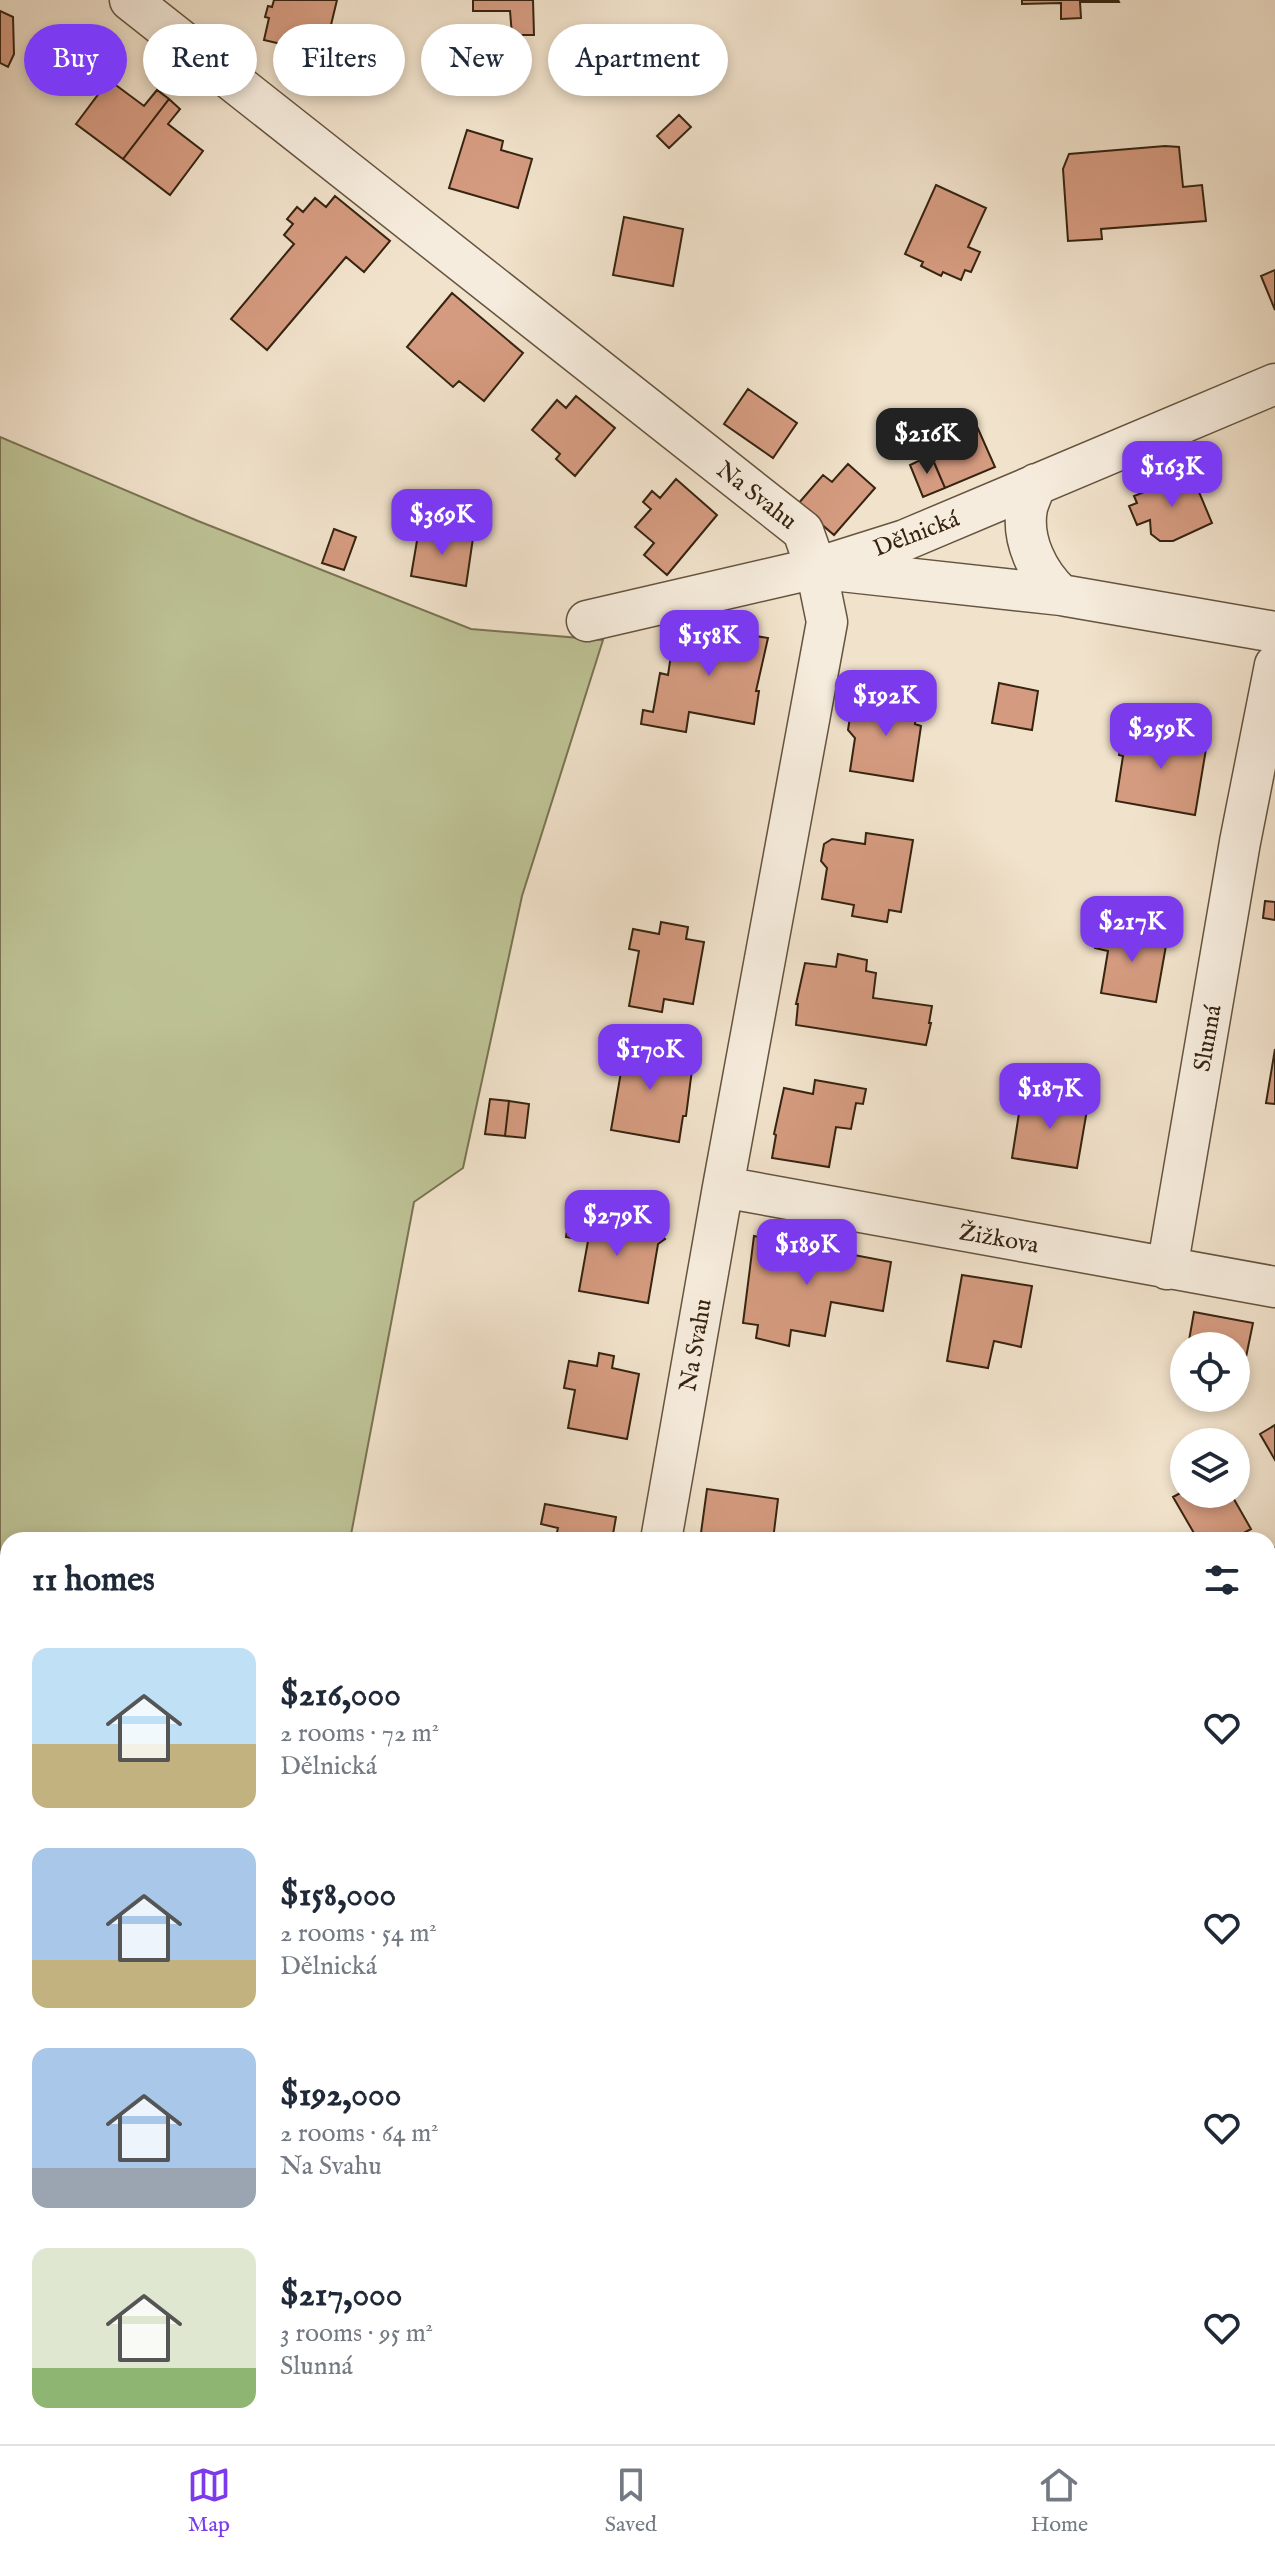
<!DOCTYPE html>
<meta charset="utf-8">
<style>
:root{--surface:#fff;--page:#f6f6f7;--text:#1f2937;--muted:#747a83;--line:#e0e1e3;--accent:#7c3aed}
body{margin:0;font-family:"IM FELL English",serif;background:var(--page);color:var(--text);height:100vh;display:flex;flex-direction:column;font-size:30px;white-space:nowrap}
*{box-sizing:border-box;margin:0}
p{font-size:26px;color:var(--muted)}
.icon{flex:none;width:44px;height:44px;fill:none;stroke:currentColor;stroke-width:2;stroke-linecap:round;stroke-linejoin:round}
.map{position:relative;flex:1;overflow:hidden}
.drawer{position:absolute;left:0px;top:1532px;width:1276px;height:912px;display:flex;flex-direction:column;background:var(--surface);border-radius:24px 24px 0 0;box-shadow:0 4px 12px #0003}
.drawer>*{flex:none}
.top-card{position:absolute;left:24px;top:24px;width:800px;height:72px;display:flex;gap:16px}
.controls{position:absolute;left:1170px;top:1332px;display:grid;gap:16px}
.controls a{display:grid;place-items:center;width:80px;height:80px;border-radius:50%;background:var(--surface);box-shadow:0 4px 12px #0003;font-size:40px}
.price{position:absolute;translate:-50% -68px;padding:0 18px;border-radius:16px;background:var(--accent);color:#fff;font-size:26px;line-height:52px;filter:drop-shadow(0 2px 4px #0008)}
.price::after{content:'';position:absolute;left:50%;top:48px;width:24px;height:18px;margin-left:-12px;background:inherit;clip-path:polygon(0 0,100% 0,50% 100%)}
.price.current{background:#222;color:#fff}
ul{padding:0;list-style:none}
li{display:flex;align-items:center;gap:24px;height:200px;padding:0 32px}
li span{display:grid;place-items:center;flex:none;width:224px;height:160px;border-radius:16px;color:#555}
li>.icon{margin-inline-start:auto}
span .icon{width:96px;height:96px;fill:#fffc;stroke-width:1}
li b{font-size:34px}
h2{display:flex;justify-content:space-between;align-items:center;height:96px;padding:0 32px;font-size:34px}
.tag{padding:0 28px;border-radius:36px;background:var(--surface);box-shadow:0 4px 12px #0003;font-size:28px;line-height:72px}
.tag.current{background:var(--accent);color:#fff}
.menu{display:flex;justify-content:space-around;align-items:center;height:112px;border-top:2px solid var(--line);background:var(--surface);font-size:22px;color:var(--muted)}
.menu a{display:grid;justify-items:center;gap:4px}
.menu .current{color:var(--accent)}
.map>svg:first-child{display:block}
.green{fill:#bdc295;stroke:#7a7352;stroke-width:2}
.building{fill:#d59b80;stroke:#362410;stroke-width:2}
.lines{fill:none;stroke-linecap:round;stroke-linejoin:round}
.street-casing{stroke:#65543f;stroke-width:43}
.secondary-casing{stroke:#362410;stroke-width:47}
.path{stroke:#362410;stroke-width:5;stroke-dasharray:2 4;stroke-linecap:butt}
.street{stroke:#f6ecdd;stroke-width:40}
.secondary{stroke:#f6ecdd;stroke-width:44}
.labels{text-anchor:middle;stroke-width:8;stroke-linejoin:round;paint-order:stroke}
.street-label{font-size:24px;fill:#362410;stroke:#f6ecdd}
</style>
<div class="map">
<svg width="1275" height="2444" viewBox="0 0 1275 2444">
<rect width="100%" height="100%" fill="#f1e2cb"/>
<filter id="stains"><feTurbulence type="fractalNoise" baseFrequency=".0025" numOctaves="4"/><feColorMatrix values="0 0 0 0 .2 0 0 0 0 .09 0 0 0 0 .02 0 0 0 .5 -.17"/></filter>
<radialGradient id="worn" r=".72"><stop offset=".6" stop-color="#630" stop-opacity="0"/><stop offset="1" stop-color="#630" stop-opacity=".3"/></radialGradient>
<path class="green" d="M0 437 198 521 471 629 603 640 522 896 463 1168 414 1202 350 1540H8V1801H0Z
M1275 1604V1820L1268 1809V1608Z
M1275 1925V2212L1268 2203V1929Z"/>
<path class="building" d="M274 0H337L324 54 264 40 269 18 265 17 268 6 272 7Z
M473 0H533L534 35H512L510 11H473Z
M1022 0H1118L1119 2H1080L1081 18 1061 19V3L1022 4Z
M0 11 13 17 14 54 8 67 0 63Z
M109 80 144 106 157 90 169 99 123 159 76 124Z
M169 99 180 109 168 124 203 151 170 195 123 159Z
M679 115 691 127 669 148 657 136Z
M467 130 503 141 501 150 532 159 518 208 449 188Z
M1165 146 1179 147 1183 187 1202 185 1206 221 1101 229 1102 239 1068 241 1063 169 1069 154Z
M936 185 986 208 968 247 980 252 971 272 965 270 961 280 943 272 941 276 921 266 923 262 905 254Z
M335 196 390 241 364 272 346 257 267 350 231 319 294 244 284 235 293 224 287 219 297 207 303 212 315 198 326 207Z
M624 217 683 229 673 286 613 275Z
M1275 270V310L1261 276Z
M452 293 523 353 484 401 459 381 453 387 407 347Z
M748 389 797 423 773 458 724 424Z
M576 396 615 428 575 476 556 459 560 454 532 430 557 400 566 408Z
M975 422 995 467 945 488 928 449 962 435 960 428Z
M1202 451 1216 482 1198 490 1183 460Z
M931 455 945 488 923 497 910 465Z
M848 464 875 488 834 535 798 504 823 475 832 482Z
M1191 473 1212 523 1173 541H1160L1151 534 1150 520 1137 525 1129 506 1137 503 1134 496Z
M676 479 717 515 667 575 644 555 654 543 635 527 651 509 643 502 652 491 660 498Z
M334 529 356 537 344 570 322 563Z
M419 529 473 538 466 586 411 576Z
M727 620 735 626 736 633 768 638 756 691H759L754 724 689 712 686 732 641 724 643 710 653 712 660 673 668 675 673 642 681 644 685 624 715 629 719 622Z
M999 683 1038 691 1032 730 992 723Z
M902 693 912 695 918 703 915 724 921 726 913 781 850 771 855 738 848 730 850 717 859 710 866 711 868 696 895 700Z
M1152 715 1166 718 1163 735 1207 743 1195 815 1116 801 1123 756 1119 755 1123 735 1148 739Z
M866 833 913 840 901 912 889 910 887 922 852 916 854 905 822 899 827 868 821 861 824 844 832 839 865 844Z
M1265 901 1275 902V920L1263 918Z
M661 922 688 927 686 939 704 942 693 1004 664 999 662 1012 629 1006 639 951 629 949 633 929 659 934Z
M1099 928 1167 940 1156 1002 1101 993 1108 951 1095 948Z
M838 954 867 960 866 971 876 973 873 998 932 1006 929 1023H931L926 1045 796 1025 798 1004H796L805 963 836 967Z
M640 1040 661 1044 659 1057 693 1062 686 1116H683L679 1142 611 1130 621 1072 605 1069 608 1048 638 1053Z
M1275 1049V1104L1266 1103Z
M815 1080 866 1089 863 1104 856 1103 851 1129 836 1127 829 1167 772 1158 776 1135 774 1134 784 1088 813 1094Z
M1022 1094 1088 1104 1077 1168 1012 1158Z
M490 1099 509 1101 505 1136 485 1134Z
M509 1101 529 1104 525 1138 505 1136Z
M569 1216 647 1230 654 1225 665 1239 658 1244 648 1303 579 1291 588 1241 566 1237Z
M754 1236 891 1262 883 1311 831 1302 825 1336 791 1330 789 1346 756 1338 758 1325 743 1323Z
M962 1275 1032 1286 1021 1347 994 1341 988 1368 947 1361Z
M1194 1312 1253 1323 1245 1362 1236 1361V1346H1188Z
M599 1353 614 1356 612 1368 639 1374 627 1439 568 1428 575 1390 564 1388 569 1361 597 1366Z
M1275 1425V1460L1260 1434Z
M707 1489 778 1499 773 1540H700Z
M1184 1491V1494H1231L1251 1529 1231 1540H1198L1173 1497Z
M545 1504 616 1517 612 1540H555L558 1528 541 1524Z
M0 1926H8L7 2026H0Z
M474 2436H498L500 2442 519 2436H540L543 2444H476Z
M663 2436H736L714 2444H666Z"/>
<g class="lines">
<defs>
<path id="street" d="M130 0 803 531 816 568 827 622 723 1187 661 1540
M1036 484C1033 492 1029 500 1027 508 1021 540 1038 574 1061 595
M832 570 1061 595 1275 632
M587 621 816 568 905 540 1275 384
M723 1187 1275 1287
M1167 1269 1240 842 1275 665
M1268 1572 1275 1568
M0 2074H8
M0 2273H8
M1048 2436 1055 2444
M280 2444 285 2436"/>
<path id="secondary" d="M1268 2321 1275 2319
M845 2444 873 2436"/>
</defs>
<use href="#street" class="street-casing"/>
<use href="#secondary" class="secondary-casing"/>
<path class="path" d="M1268 1678 1275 1680"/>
<use href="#street" class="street"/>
<use href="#secondary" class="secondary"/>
</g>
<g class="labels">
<g class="street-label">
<text transform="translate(757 495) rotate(38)" y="8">Na Svahu</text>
<text transform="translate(916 533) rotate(-21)" y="8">Dělnická</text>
<text transform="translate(1207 1038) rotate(-80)" y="8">Slunná</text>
<text transform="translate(999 1238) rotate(10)" y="8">Žižkova</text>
<text transform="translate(695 1345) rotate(-80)" y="8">Na Svahu</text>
</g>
</g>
<rect width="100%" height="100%" filter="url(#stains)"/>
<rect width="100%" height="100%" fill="url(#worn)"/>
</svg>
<div class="controls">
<a><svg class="icon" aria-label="locate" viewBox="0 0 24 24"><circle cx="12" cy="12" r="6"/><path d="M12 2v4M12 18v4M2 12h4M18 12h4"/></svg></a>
<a><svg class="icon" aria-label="layers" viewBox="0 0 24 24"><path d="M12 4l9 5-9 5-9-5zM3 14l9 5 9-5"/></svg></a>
</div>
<b class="price current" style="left:927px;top:476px">$216K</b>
<b class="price" style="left:1172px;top:509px">$163K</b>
<b class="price" style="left:442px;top:557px">$369K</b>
<b class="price" style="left:709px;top:678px">$158K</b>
<b class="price" style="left:886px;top:738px">$192K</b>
<b class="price" style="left:1161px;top:771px">$259K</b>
<b class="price" style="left:1132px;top:964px">$217K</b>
<b class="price" style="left:650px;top:1092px">$170K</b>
<b class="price" style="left:1050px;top:1131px">$187K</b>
<b class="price" style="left:617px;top:1258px">$279K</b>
<b class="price" style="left:807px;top:1287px">$189K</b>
<div class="top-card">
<a class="tag current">Buy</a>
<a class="tag">Rent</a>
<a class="tag">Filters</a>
<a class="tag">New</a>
<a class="tag">Apartment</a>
</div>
<section class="drawer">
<h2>11 homes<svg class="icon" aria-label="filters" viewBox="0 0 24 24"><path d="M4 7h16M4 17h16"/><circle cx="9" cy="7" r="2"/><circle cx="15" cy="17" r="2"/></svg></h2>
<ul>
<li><span style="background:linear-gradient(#bfe0f5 60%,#c2b280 0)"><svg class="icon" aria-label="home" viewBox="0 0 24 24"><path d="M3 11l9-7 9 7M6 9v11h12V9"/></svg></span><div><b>$216,000</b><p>2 rooms · 72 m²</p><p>Dělnická</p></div><svg class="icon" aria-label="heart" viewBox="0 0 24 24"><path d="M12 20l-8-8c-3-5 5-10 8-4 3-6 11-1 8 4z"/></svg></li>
<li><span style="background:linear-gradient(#a9c7e8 70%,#c2b280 0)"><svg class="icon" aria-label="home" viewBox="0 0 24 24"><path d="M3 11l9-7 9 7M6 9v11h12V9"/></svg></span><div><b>$158,000</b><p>2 rooms · 54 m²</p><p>Dělnická</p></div><svg class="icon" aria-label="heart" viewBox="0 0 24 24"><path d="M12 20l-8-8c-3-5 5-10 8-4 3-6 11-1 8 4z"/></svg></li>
<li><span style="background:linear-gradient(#a9c7e8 75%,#9aa5b1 0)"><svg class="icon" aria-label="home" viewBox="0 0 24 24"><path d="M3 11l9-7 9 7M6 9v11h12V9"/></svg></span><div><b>$192,000</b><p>2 rooms · 64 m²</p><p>Na Svahu</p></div><svg class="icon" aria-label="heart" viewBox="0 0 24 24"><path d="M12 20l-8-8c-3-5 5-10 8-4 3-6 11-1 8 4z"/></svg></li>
<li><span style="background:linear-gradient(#dfe7d0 75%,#8fb573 0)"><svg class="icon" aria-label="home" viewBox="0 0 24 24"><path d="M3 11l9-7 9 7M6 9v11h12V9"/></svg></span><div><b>$217,000</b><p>3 rooms · 95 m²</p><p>Slunná</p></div><svg class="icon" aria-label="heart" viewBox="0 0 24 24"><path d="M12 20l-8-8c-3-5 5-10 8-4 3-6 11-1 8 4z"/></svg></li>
</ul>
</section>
</div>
<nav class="menu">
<a class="current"><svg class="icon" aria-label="map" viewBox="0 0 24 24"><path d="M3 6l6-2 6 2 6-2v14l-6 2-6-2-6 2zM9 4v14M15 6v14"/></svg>Map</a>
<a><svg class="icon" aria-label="saved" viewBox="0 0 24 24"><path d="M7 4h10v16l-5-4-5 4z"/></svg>Saved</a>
<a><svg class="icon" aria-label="home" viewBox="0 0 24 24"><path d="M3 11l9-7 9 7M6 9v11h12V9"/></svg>Home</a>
</nav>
